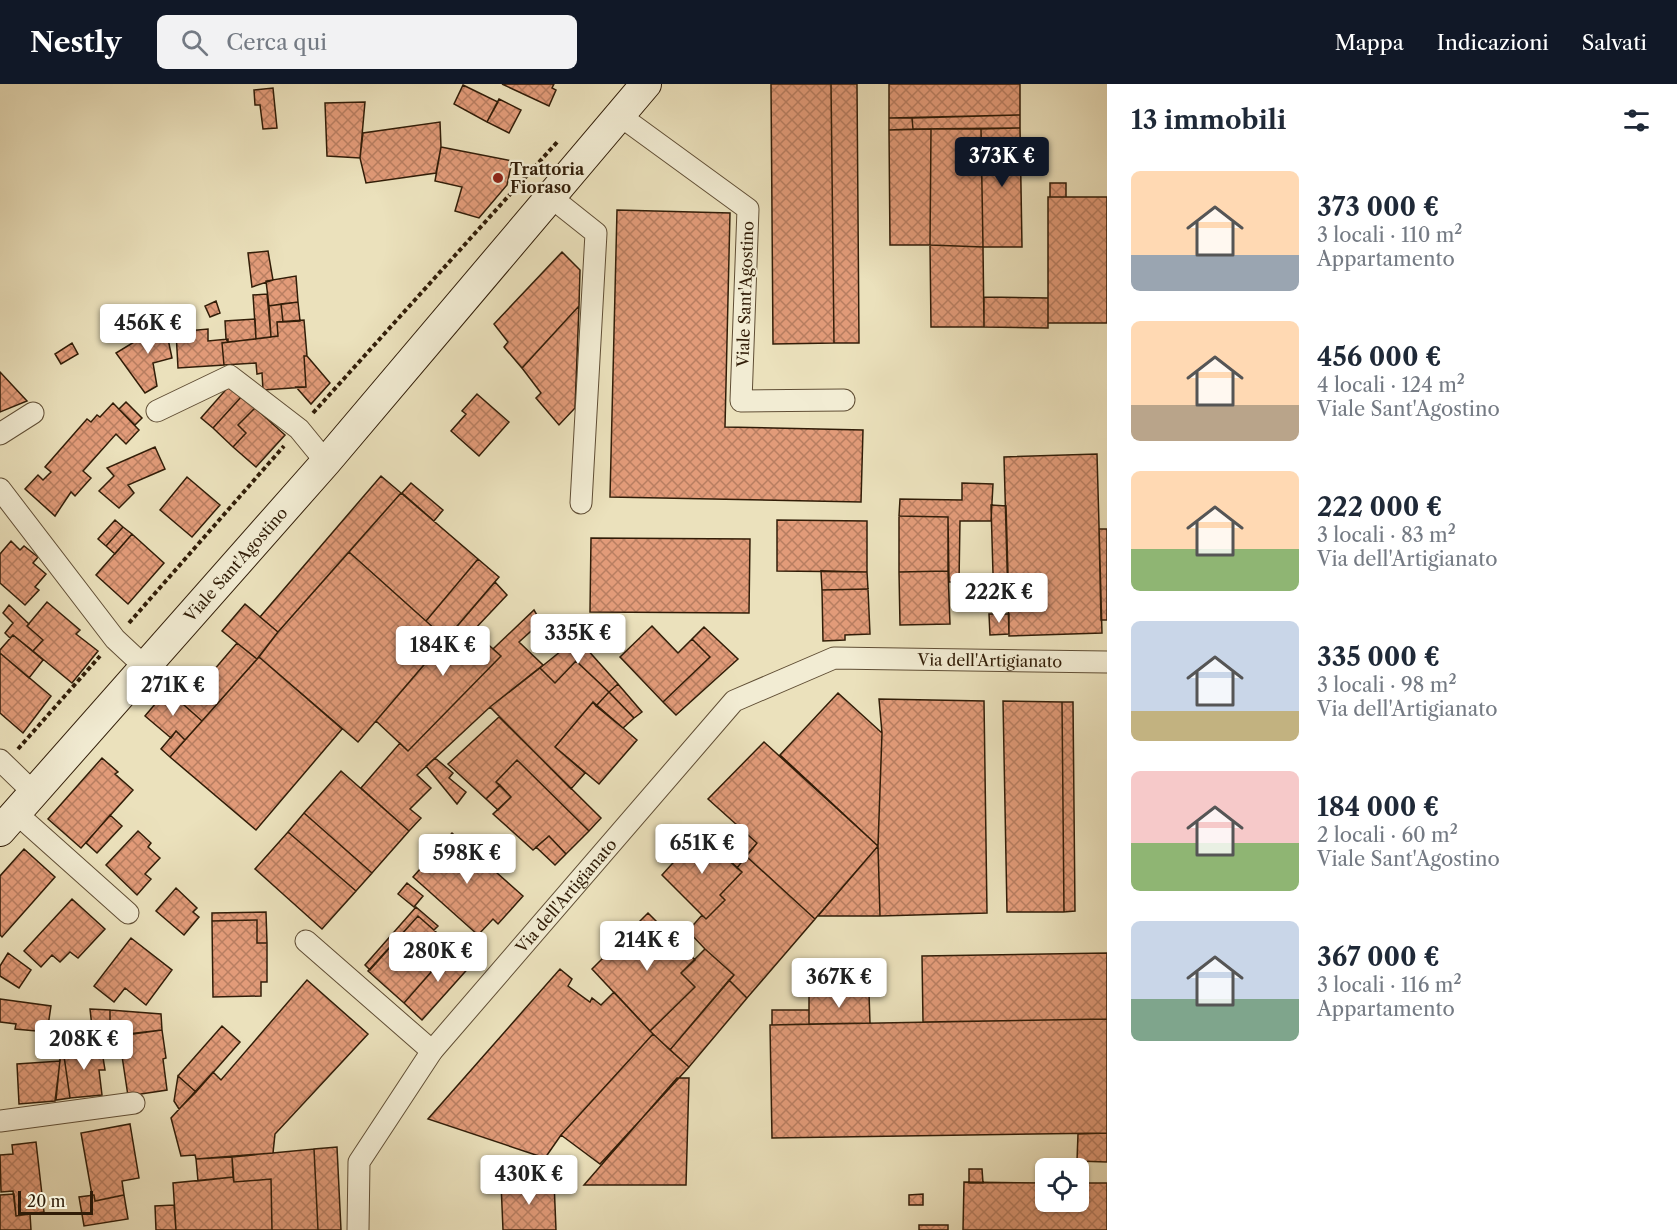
<!DOCTYPE html>
<html lang="it">
<meta charset="utf-8">
<style>
:root{--surface:#fff;--page:#f2f2f3;--text:#1f2937;--muted:#747a83;--accent:#111827}
body{margin:0;font-family:"Libre Caslon Text",serif;background:var(--page);color:var(--text);height:100vh;display:flex;flex-direction:column;font-size:22px;white-space:nowrap}
*{box-sizing:border-box;margin:0}
p{font-size:20px;color:var(--muted)}
.icon{flex:none;width:33px;height:33px;fill:none;stroke:currentColor;stroke-width:2;stroke-linecap:round;stroke-linejoin:round}
.map{position:relative;flex:1;overflow:hidden}
.details{display:flex;flex-direction:column;background:var(--surface);width:570px}
.details>*{flex:none}
.tools{position:absolute;left:1035px;top:1074px;display:grid;gap:12px}
.tools a{display:grid;place-items:center;width:54px;height:54px;border-radius:9px;background:var(--surface);box-shadow:0 2px 4px #0004;font-size:30px}
.scale{position:absolute;left:18px;bottom:15px;width:75px;box-sizing:border-box;padding-left:6px;border:3px solid #311d08;border-top:0;font-size:16px;line-height:21px;white-space:nowrap;color:#311d08;-webkit-text-stroke:4px #f2ecd3;paint-order:stroke}
.price{position:absolute;translate:-50% -51px;padding:0 14px;border-radius:6px;background:#fff;color:#222;font-size:20px;line-height:39px;filter:drop-shadow(0 2px 3px #0008)}
.price::after{content:'';position:absolute;left:50%;top:36px;width:18px;height:14px;margin-left:-9px;background:inherit;clip-path:polygon(0 0,100% 0,50% 100%)}
.price.on{background:var(--accent);color:#fff}
ul{padding:0;list-style:none}
li{display:flex;align-items:center;gap:18px;height:150px;padding:0 24px}
li span{display:grid;place-items:center;flex:none;width:168px;height:120px;border-radius:9px;color:#555}
li>.icon{margin-inline-start:auto}
span .icon{width:72px;height:72px;fill:#fffc;stroke-width:1}
li b{font-size:26px}
h2{display:flex;justify-content:space-between;align-items:center;height:72px;padding:0 24px;font-size:26px}
header{display:flex;align-items:center;gap:36px;box-sizing:border-box;height:84px;padding:0 30px;background:var(--accent);color:#fff}
header strong{font-size:28px}
nav{display:flex;gap:33px;margin-inline-start:auto;font-size:21px}
.search{width:420px;height:54px;background:var(--page);display:flex;align-items:center;gap:15px;box-sizing:border-box;padding:0 21px;border-radius:9px;color:var(--muted);font-size:22px}
main{display:flex;flex:1;min-height:0}
.map>svg:first-child{display:block}
.building{fill:url(#building-cross-hatch);stroke:#311d08;stroke-width:1.5}
.lines{fill:none;stroke-linecap:round;stroke-linejoin:round}
.street-casing{stroke:#604e35;stroke-width:23}
.secondary-casing{stroke:#311d08;stroke-width:32}
.path{stroke:#311d08;stroke-width:4;stroke-dasharray:4.5 3;stroke-linecap:butt}
.street{stroke:#f2ecd3;stroke-width:21}
.secondary{stroke:#f2ecd3;stroke-width:30}
.poi-dot{fill:#8f2418;stroke:#f2ecd3;stroke-width:2}
.labels{text-anchor:middle;stroke-width:4.5;stroke-linejoin:round;paint-order:stroke}
.poi-label{font-size:16px;font-weight:bold;fill:#311d08;stroke:#f2ecd3;text-anchor:start}
.street-label{font-size:16px;fill:#311d08;stroke:#f2ecd3}
</style>
<header>
<strong>Nestly</strong>
<div class="search"><svg class="icon" aria-label="search" viewBox="0 0 24 24"><circle cx="10" cy="10" r="6"/><path d="M15 15l6 6"/></svg>Cerca qui</div>
<nav><a>Mappa</a><a>Indicazioni</a><a>Salvati</a></nav>
</header>
<main>
<div class="map">
<svg width="1107" height="1146" viewBox="0 0 1107 1146">
<defs>
<pattern id="building-cross-hatch" width="8" height="8" patternUnits="userSpaceOnUse" patternTransform="scale(1.5)"><rect width="8" height="8" fill="#e29b79"/><path d="M0 0l8 8M0 8l8-8" fill="none" stroke="#b87e61"/></pattern>
</defs>
<rect width="100%" height="100%" fill="#ebe1bc"/>
<filter id="stains"><feTurbulence type="fractalNoise" baseFrequency=".00333" numOctaves="4"/><feColorMatrix values="0 0 0 0 .2 0 0 0 0 .09 0 0 0 0 .02 0 0 0 .5 -.17"/></filter>
<radialGradient id="worn" r=".72"><stop offset=".6" stop-color="#630" stop-opacity="0"/><stop offset="1" stop-color="#630" stop-opacity=".3"/></radialGradient>
<path class="building" d="M502 0H554L552 4 556 6 549 22Z
M771 0H831L834 259 773 260Z
M831 0H857L859 259H834Z
M889 0H1020V31L889 34Z
M463 1 498 18 487 38 454 20Z
M273 4 277 44 263 45 260 21H255L254 6Z
M499 15 521 26 509 49 487 38Z
M365 18 360 74 327 72 325 19Z
M1020 31V44L913 45 912 34Z
M889 34H912L913 45 889 46Z
M440 38 441 63 436 89 366 99 360 74 363 49Z
M1020 44 1022 163H983L981 45Z
M931 45 930 161H890L889 46Z
M931 45H981L983 163 930 161Z
M441 63 512 77 507 101 479 134 455 127 462 103 435 97Z
M1050 99H1066V113H1050Z
M1048 113H1107V239H1048Z
M617 126 730 129 725 343 863 346 861 418 610 413Z
M930 161 983 163 984 243H931Z
M268 167 273 196 252 203 248 169Z
M562 168 580 186 579 222 522 284 504 263 508 258 494 240Z
M296 192 298 218 269 222 266 197Z
M267 210 271 253 256 255 253 211Z
M984 213 1048 214V244L984 243Z
M216 217 220 229 210 233 205 222Z
M298 218 300 237 283 238 281 220Z
M281 220 283 238H277L278 252 271 253 269 222Z
M579 222 575 324 559 341 536 314 541 309 522 284Z
M255 235 256 255 228 258 226 255 225 237Z
M170 236 176 248 167 250 172 274 153 279 157 302 145 309 116 269Z
M304 236 307 272H304L306 303 263 306 262 289 257 290 256 279 224 281 222 259 278 252 277 238Z
M208 245V257L228 255V258L222 259 224 281 178 284 176 248Z
M72 259 78 270 61 280 55 270Z
M304 272H307L330 299 311 320 296 303H306Z
M0 288 27 317 0 328Z
M230 301 242 312 213 344 201 334Z
M477 310 509 338 479 372 451 347 466 330 462 327Z
M242 312 255 324 238 341 246 349 233 363 213 344Z
M126 318 142 334 135 341 119 325Z
M113 319 139 346 126 360 116 350 83 387 91 394 75 412 71 408 55 432 25 405 38 391 43 396 51 388 45 383 87 335 91 338 97 331 100 333Z
M255 324 285 351 256 383 233 363 246 349 238 341Z
M155 363 165 385 128 401 134 409 119 424 99 407 114 392 107 384Z
M1097 370 1102 549 1009 552 1004 373Z
M381 392 401 409 278 548 260 533Z
M187 393 220 421 192 453 160 426Z
M411 399 443 426 434 437 402 409Z
M962 399 993 400 991 437H960L959 498H949L948 433 899 432 900 415 962 416Z
M401 409 478 475 426 537 349 468Z
M991 421 1006 422 1009 524H994Z
M899 432 948 433V487L899 488Z
M115 436 123 443 106 462 98 455Z
M777 436 867 437V488L777 487Z
M123 443 132 450 115 470 106 462Z
M1099 445H1107V536H1101Z
M132 450 164 479 128 520 96 491Z
M591 454 750 455 749 529 590 528Z
M11 457 20 466 24 462 38 473 33 479 46 490 35 503 39 506 25 521 0 499V470Z
M349 468 446 555 358 658 259 573 278 548Z
M478 475 499 493 446 555 426 537Z
M821 487 867 488 868 505 822 506Z
M948 487 950 540 900 541 899 488Z
M495 498 507 511 473 547 501 572 408 667 376 637Z
M868 505 870 550 845 551V556L823 557 822 506Z
M47 518 80 546 76 550 98 567 72 599 33 567 43 556 27 542Z
M245 520 278 548 257 575 222 547Z
M9 521 29 540 27 542 43 556 33 567 13 551 10 554 5 549 13 539 3 529Z
M534 526 541 538 519 558 543 581 490 623 417 691 431 704 410 725 421 734 409 747 361 704 400 659 408 667 501 572 493 565Z
M989 530H1009V550L990 551Z
M652 542 678 569 692 555 710 573 663 618 620 573Z
M704 543 738 575 676 631 663 618 710 573 692 555Z
M13 551 43 576 29 594 0 569V566Z
M577 554 618 600 609 608 576 577 555 599 540 584Z
M237 559 257 575 202 637 184 621Z
M0 569 51 612 23 649 0 629Z
M259 573 342 645 256 746 170 673Z
M576 577 609 608 596 622 593 618 555 663 585 689 571 705 490 623 540 584 555 599Z
M618 600 642 628 634 634 609 608Z
M167 606 202 637 185 656 176 647 171 654 145 632Z
M609 608 634 634 623 644 596 622Z
M838 609 882 649 878 762 780 671Z
M879 615 984 617 987 829 880 832 878 762 882 649Z
M1003 617 1062 618 1064 828H1007Z
M593 618 637 656 599 700 555 663Z
M1062 618H1073L1075 827 1064 828Z
M499 633 601 734 589 747 517 676 496 698 500 701 486 715 448 680Z
M176 647 185 656 170 673 161 665Z
M764 658 878 762 815 835 746 772 757 759 708 715Z
M102 674 118 688 115 690 133 706 81 764 48 735Z
M435 674 453 689 449 694 466 708 457 720 426 682Z
M517 676 589 747 566 770 549 752 533 766 493 730 511 713 496 698Z
M341 687 409 747 372 789 304 729Z
M500 701 511 713 498 726 486 715Z
M304 729 372 789 356 807 288 748Z
M110 731 122 742 97 769 86 759Z
M740 744 757 759 737 784 706 755 715 745 729 758Z
M138 747 151 759 148 763 160 774 145 790 151 795 137 811 106 781Z
M288 748 356 807 322 845 255 785Z
M452 749 523 812 498 840 493 835 478 851 413 793Z
M700 749 742 788 720 811 725 816 706 835 662 791Z
M549 752 566 770 555 781 536 763Z
M878 762 880 832H818Z
M24 765 55 793 2 853 0 851V792Z
M746 772 815 835 747 914 729 896 734 891 705 865 688 847 702 831 706 835 725 816 720 811 742 788 737 784Z
M407 799 423 812 414 823 398 810Z
M176 804 197 824 193 828 199 833 184 851 156 827Z
M72 815 105 845 78 874 70 868 60 878 52 871 41 883 24 867Z
M416 823 438 842 434 846 418 832 370 886 365 881Z
M266 828 267 859H257V836L212 837V829Z
M648 829 695 876 681 889 695 903 650 947 592 885Z
M418 832 453 863 404 919 368 887Z
M257 836V859H267V898H261V912L213 913 212 837Z
M131 854 172 886 146 921 125 904 114 918 94 902Z
M453 863 472 880 422 936 404 919Z
M705 865 734 891 670 966 650 947 695 903 681 889Z
M8 869 31 886 19 904 0 892V882Z
M1107 869V935L923 938 922 872Z
M560 885 572 895 568 902 590 918 592 914 601 921 614 908 653 950 561 1051 545 1074 428 1035Z
M307 896 368 950 275 1050 273 1069 196 1075 195 1071 181 1072 171 1034 213 988 221 996Z
M729 896 747 914 689 983 670 966Z
M869 909 870 939 809 940V910Z
M0 915 51 922 48 942 37 941 36 947 15 945 16 940 0 938Z
M90 925 110 926V952H93Z
M110 926 161 930 162 946 110 952Z
M772 926H809V940L772 941Z
M1107 935V1049L772 1054 770 941Z
M222 942 240 958 196 1008 178 992Z
M162 946 166 974 163 975 167 1006 128 1012 119 952Z
M653 950 689 983 600 1080 561 1051Z
M101 961 105 986H99L102 1011 70 1014 63 965Z
M61 965H63L70 1014 56 1016Z
M60 977 55 1017 19 1020 17 980Z
M178 992 196 1008 179 1025 174 1017Z
M677 994H689L686 1101H584Z
M130 1040 139 1094 122 1097 124 1111 95 1117 94 1111H92L81 1049Z
M1107 1049V1078L1077 1077 1078 1050Z
M36 1058 44 1128 16 1132 13 1107 1 1108 0 1071 13 1070 12 1061Z
M337 1063 341 1146H318L314 1065Z
M314 1065 318 1146H272L271 1095 234 1098 232 1073Z
M232 1073 233 1093 198 1097 196 1075Z
M969 1085H982L983 1099H969Z
M233 1093 234 1098 271 1095 272 1146H176L173 1099Z
M554 1097 556 1146H503L501 1099Z
M964 1098 1046 1099V1118H1078V1099H1107V1146H963Z
M14 1110 16 1132 30 1130 31 1146H0V1111Z
M923 1110V1121H909V1111Z
M94 1111 95 1117 124 1111 128 1135 84 1142 79 1113Z
M174 1121 176 1146H156L155 1122Z
M919 1141H948V1146H919Z"/>
<g class="lines">
<defs>
<g id="street">
<path d="M619 31 748 125 741 317 844 316"/>
<path d="M552 114 596 149 581 419"/>
<path d="M157 327 230 292 299 345 326 378"/>
<path d="M0 350 33 329"/>
<path d="M0 405 115 555 145 583"/>
<path d="M0 676 33 708"/>
<path d="M16 729 128 829"/>
<path d="M306 857 432 967"/>
<path d="M0 1037 134 1019"/>
<path id="s1" d="M358 1146 359 1078 432 967 734 617 834 574 1107 578"/>
</g>
<g id="secondary">
<path id="s2" d="M0 747 326 378 646 0"/>
</g>
</defs>
<use href="#street" class="street-casing"/>
<use href="#secondary" class="secondary-casing"/>
<path class="path" d="M313 329 559 56
M129 539 284 362
M18 665 100 572"/>
<use href="#street" class="street"/>
<use href="#secondary" class="secondary"/>
</g>
<circle class="poi-dot" cx="498" cy="94" r="6"/>
<g class="labels">
<g class="poi-label">
<text x="510" y="91">Trattoria<tspan x="510" dy="18">Fioraso</tspan></text>
</g>
<g class="street-label">
<text transform="translate(745 210) rotate(-88)" y="6">Viale Sant'Agostino</text>
<text dy="6" stroke="none"><textPath href="#s2" startOffset="356">Viale Sant'Agostino</textPath></text>
<text dy="6" stroke="none"><textPath href="#s1" startOffset="928">Via dell'Artigianato</textPath></text>
<text dy="6" stroke="none"><textPath href="#s1" startOffset="406">Via dell'Artigianato</textPath></text>
</g>
</g>
<rect width="100%" height="100%" filter="url(#stains)"/>
<rect width="100%" height="100%" fill="url(#worn)"/>
</svg>
<div class="tools">
<a><svg class="icon" aria-label="locate" viewBox="0 0 24 24"><circle cx="12" cy="12" r="6"/><path d="M12 2v4M12 18v4M2 12h4M18 12h4"/></svg></a>
</div>
<div class="scale">20 m</div>
<b class="price on" style="left:1002px;top:104px">373K €</b>
<b class="price" style="left:148px;top:271px">456K €</b>
<b class="price" style="left:999px;top:540px">222K €</b>
<b class="price" style="left:578px;top:581px">335K €</b>
<b class="price" style="left:443px;top:593px">184K €</b>
<b class="price" style="left:173px;top:633px">271K €</b>
<b class="price" style="left:702px;top:791px">651K €</b>
<b class="price" style="left:467px;top:801px">598K €</b>
<b class="price" style="left:647px;top:888px">214K €</b>
<b class="price" style="left:438px;top:899px">280K €</b>
<b class="price" style="left:839px;top:925px">367K €</b>
<b class="price" style="left:84px;top:987px">208K €</b>
<b class="price" style="left:529px;top:1122px">430K €</b>
</div>
<section class="details">
<h2>13 immobili<svg class="icon" aria-label="filters" viewBox="0 0 24 24"><path d="M4 7h16M4 17h16"/><circle cx="9" cy="7" r="2"/><circle cx="15" cy="17" r="2"/></svg></h2>
<ul>
<li><span style="background:linear-gradient(#ffd9b3 70%,#9aa5b1 0)"><svg class="icon" aria-label="home" viewBox="0 0 24 24"><path d="M3 11l9-7 9 7M6 9v11h12V9"/></svg></span><div><b>373 000 €</b><p>3 locali · 110 m²</p><p>Appartamento</p></div></li>
<li><span style="background:linear-gradient(#ffd9b3 70%,#b9a48a 0)"><svg class="icon" aria-label="home" viewBox="0 0 24 24"><path d="M3 11l9-7 9 7M6 9v11h12V9"/></svg></span><div><b>456 000 €</b><p>4 locali · 124 m²</p><p>Viale Sant'Agostino</p></div></li>
<li><span style="background:linear-gradient(#ffd9b3 65%,#8fb573 0)"><svg class="icon" aria-label="home" viewBox="0 0 24 24"><path d="M3 11l9-7 9 7M6 9v11h12V9"/></svg></span><div><b>222 000 €</b><p>3 locali · 83 m²</p><p>Via dell'Artigianato</p></div></li>
<li><span style="background:linear-gradient(#c9d6e8 75%,#c2b280 0)"><svg class="icon" aria-label="home" viewBox="0 0 24 24"><path d="M3 11l9-7 9 7M6 9v11h12V9"/></svg></span><div><b>335 000 €</b><p>3 locali · 98 m²</p><p>Via dell'Artigianato</p></div></li>
<li><span style="background:linear-gradient(#f6c9c9 60%,#8fb573 0)"><svg class="icon" aria-label="home" viewBox="0 0 24 24"><path d="M3 11l9-7 9 7M6 9v11h12V9"/></svg></span><div><b>184 000 €</b><p>2 locali · 60 m²</p><p>Viale Sant'Agostino</p></div></li>
<li><span style="background:linear-gradient(#c9d6e8 65%,#7fa58c 0)"><svg class="icon" aria-label="home" viewBox="0 0 24 24"><path d="M3 11l9-7 9 7M6 9v11h12V9"/></svg></span><div><b>367 000 €</b><p>3 locali · 116 m²</p><p>Appartamento</p></div></li>
</ul>
</section>
</main>
